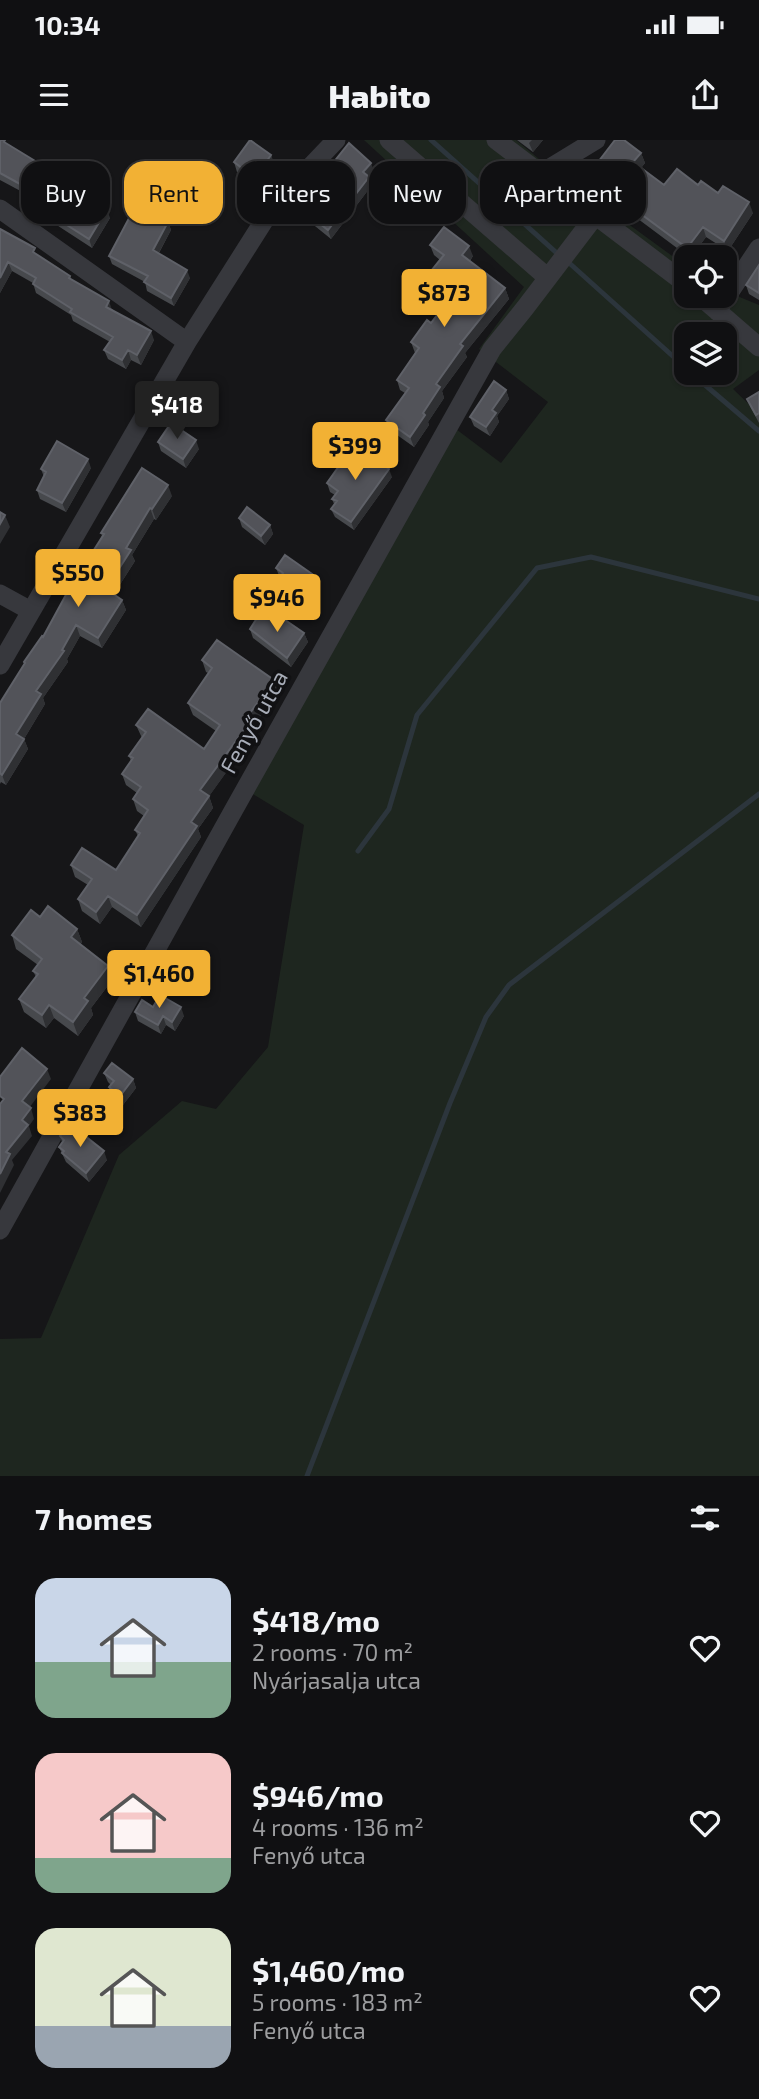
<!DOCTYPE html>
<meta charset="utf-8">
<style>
:root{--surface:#101012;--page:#1e1e20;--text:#f1f3f6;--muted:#9c9d9f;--line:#303032;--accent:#f2b134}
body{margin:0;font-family:"Exo 2",sans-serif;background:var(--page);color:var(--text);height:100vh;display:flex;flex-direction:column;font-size:26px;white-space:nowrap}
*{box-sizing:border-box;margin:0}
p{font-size:23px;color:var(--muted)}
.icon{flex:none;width:38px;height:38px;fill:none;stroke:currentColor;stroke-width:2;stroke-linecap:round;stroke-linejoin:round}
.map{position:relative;height:1336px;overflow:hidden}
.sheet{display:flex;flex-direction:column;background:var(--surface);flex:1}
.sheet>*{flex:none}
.guide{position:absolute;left:21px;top:21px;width:718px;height:63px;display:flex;gap:14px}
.tools{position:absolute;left:674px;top:105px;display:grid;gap:14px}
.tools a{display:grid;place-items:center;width:63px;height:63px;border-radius:14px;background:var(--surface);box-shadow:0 2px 5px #0004,0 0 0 2px var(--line);font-size:35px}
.price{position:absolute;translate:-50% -60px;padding:0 16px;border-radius:7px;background:var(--accent);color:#111;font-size:23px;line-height:46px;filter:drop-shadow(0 2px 4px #0008)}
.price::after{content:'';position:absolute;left:50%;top:42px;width:21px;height:16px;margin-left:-10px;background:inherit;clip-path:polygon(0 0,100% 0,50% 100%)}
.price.current{background:#222;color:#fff}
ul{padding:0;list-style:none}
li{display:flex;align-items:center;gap:21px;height:175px;padding:0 35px}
li span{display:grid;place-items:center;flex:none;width:196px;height:140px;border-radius:21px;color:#555}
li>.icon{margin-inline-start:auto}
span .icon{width:84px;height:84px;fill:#fffc;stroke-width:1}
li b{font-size:30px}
h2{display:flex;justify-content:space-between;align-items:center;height:84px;padding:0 35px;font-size:30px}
.tag{padding:0 24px;border-radius:21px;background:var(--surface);box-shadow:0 2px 5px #0004,0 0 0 2px var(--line);font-size:24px;line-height:63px}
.tag.current{background:var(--accent);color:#111}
.status{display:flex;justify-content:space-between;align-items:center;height:49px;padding:0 35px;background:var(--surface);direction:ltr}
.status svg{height:19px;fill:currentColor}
header{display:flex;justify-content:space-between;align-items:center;height:91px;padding:0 35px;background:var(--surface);font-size:32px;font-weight:800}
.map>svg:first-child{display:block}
.green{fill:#1e261f;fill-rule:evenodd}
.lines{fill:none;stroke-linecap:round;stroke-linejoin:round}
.stream{stroke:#2c353c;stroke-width:5}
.street{stroke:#37383d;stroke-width:19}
.wall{fill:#47494d}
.shaded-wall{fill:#2f3033}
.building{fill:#525359;stroke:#5f6168;stroke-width:2}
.labels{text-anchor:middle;stroke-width:7;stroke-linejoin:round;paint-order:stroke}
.street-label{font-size:23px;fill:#a8adb8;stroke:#111113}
</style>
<div class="status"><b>10:34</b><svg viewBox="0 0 49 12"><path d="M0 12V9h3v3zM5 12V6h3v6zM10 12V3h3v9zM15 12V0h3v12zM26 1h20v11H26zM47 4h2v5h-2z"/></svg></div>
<header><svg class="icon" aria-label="menu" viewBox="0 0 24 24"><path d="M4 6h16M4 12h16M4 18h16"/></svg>Habito<svg class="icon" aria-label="share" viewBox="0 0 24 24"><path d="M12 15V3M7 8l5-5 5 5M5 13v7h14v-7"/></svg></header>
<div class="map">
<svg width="759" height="1336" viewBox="0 0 759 1336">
<rect width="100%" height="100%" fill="#161618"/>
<path class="green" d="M364 0H516L539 19 686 126V156H724L725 151 759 165V230L733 249 759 274V1336H0V1199L41 1198 119 1015 182 961 216 969 268 907 304 685 238 645 444 280 501 323 548 262 479 209 524 147ZM686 194H724V233H686Z"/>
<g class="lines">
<path class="stream" d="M431 0 559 115
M567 121 686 228
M691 233 759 291
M358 711 389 669 417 575 537 428 591 417 759 459
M307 1336 450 963 486 877 509 845 759 654"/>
<path class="street" d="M389 0 548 138
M496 0 686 144
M540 34 596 0
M0 69 187 202
M700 156 759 207
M717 171 759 108
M0 454 31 471
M0 525 187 202 274 65 336 0
M0 1090C164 796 326 502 492 209L525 168 595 76"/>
</g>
<path class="wall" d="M0 0 63 38 66 47 64 50 66 54 89 68 110 78 92 108 29 67 26 59 28 55 0 40Z
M517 0H543L533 12Z
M641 13 645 23 641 28 664 45H698L718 53 753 73 728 111 706 97 691 117H689L614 61 611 51 596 40 592 30Z
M271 15 274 24 258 47 237 32 234 22Z
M374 31 369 37 372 45 331 99 305 78 301 69 320 46 318 42Z
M168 82 171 90 159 113 190 138 174 166 147 151 145 142 112 124 109 116Z
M0 89 38 116 70 136 71 139 154 200 141 225 131 220 126 229 108 219 104 210 110 202 73 181 71 175 36 153 33 143 12 131 0 153Z
M430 105 473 116 470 121 505 148 509 159 465 213 467 217 442 251 444 258 428 282 429 285 414 307 390 290 386 280 405 253 400 250 397 240 415 213 411 202 431 183 447 162 443 152 445 149 435 141 431 131 440 120 434 115Z
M759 125V160L749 154 746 145Z
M506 250 509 259 497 276 499 282 490 296 474 286 470 277Z
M759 252V283L751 268 747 259Z
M158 302 199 309 186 328 161 311Z
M91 328 66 372 40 359 37 350 44 337 41 329Z
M392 337 354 390 335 377 331 369 334 364 332 359 335 355 330 352 327 343Z
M172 356 156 380 154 379 132 415 135 421 114 454 122 460 126 470 102 508 80 496 67 519 68 522 43 558 45 564 24 599 28 609 6 645 1 642 0 644V563L24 524V522L43 497 102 396 101 393Z
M239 378 270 385 273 394 265 405 242 387Z
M276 428 312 434 315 443 299 466 287 458 284 451 282 449 278 440 280 438Z
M263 478 280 481 304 493 308 502 291 527 253 498 250 489Z
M202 520 278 552 251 589 253 595 209 656 213 668 198 689 201 697 141 787 112 767 100 784 82 771 78 759 88 745 75 737 71 725 116 730 138 696 135 690 144 676 137 671 133 659 137 653 126 645 122 634 131 621 129 616 142 598 136 585 204 609 216 591 193 575 188 563 208 533 206 532Z
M40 777 77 789 82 802 80 805 108 826 113 839 91 868 93 875 78 896 54 878 46 888 24 872 19 859 36 837 33 831 38 825 16 809 12 795Z
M153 867 184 876 175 891 166 885 161 894 138 881 135 872Z
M104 933 133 939 136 948 123 965 112 956 109 947 111 945 108 942Z
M60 996 107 1020 89 1042 66 1022 59 1007 62 1002Z"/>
<path class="shaded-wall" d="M532 0H543L533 12 529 3Z
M641 13 645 23 637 33 633 22Z
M271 15 274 24 258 47 255 38Z
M371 23 374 31 369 37 372 45 331 99 328 90 363 32Z
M63 38 66 47 61 55 58 46Z
M749 62 753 73 728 111 724 101Z
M107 69 110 78 92 108 89 99Z
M168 82 171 90 156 118 153 110Z
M703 87 706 97 691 117H690L687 108Z
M469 106 473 116 466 125 462 115Z
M8 122 12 131 0 153V138Z
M187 130 190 138 174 166 171 158Z
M505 148 509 159 465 213 467 217 442 251 444 258 428 282 429 285 414 307 410 297 423 273 436 244 460 204Z
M109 161 112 170 109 176 106 167Z
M151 191 154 200 141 225 137 215Z
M128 210 131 220 126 229 122 220Z
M506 250 509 259 497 276 499 282 490 296 486 287 492 270Z
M196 300 199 309 186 328 183 319Z
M88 319 91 328 66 372 62 363Z
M389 329 392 337 354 390 351 382Z
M168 345 172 356 156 380 152 369Z
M150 368 154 379 132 415 135 421 110 460 106 449 126 408Z
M5 375 10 387 0 404V384Z
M270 385 273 394 265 405 261 396Z
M312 434 315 443 299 466 295 457Z
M122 460 126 470 102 508 98 498Z
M76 485 80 496 67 519 68 522 43 558 45 564 24 599 28 609 6 645 2 635 16 594 36 551Z
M304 493 308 502 291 527 287 518Z
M274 540 278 552 251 589 253 595 205 662 200 650 245 580Z
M209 656 213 668 198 689 201 697 141 787 137 775 191 682Z
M108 756 112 767 100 784 96 772Z
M77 789 82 802 76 811 71 797Z
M108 826 113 839 91 868 93 875 78 896 73 882 84 858Z
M49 865 54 878 46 888 42 875Z
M181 867 184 876 175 891 172 882Z
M163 876 166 885 161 894 158 885Z
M47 929 51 939 26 972 22 961Z
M133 939 136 948 123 965 120 956Z
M31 968 34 979 29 986 32 996 12 1020 14 1025 0 1053V1034L6 1012 22 980Z
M104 1011 107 1020 89 1042 86 1033Z"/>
<path class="building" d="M0 0H5L4 2 63 38 58 46 65 51 64 53 89 68 93 61 107 69 89 99 26 59 31 50 0 33Z
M250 0 271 15 255 38 234 22Z
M615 0H624L641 13 633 22 664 45 677 29 698 45 701 41 718 53 723 46 749 62 724 101 703 87 687 108 610 51 614 46 592 30Z
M349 3 371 23 363 32 369 37 328 90 301 69 321 44 318 42Z
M136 65 168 82 153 110 187 130 171 158 144 142 148 136 109 116Z
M444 87 469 106 462 115 505 148 460 204 463 206 436 244 440 247 423 273 425 275 410 297 386 280 409 248 397 240 419 208 411 202 427 180 431 183 450 158 443 152 449 145 431 131 444 115 430 105Z
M0 89 35 108 33 112 70 136 69 138 109 161 106 167 151 191 137 215 128 210 122 220 104 210 113 197 70 172 72 169 33 144 36 138 8 122 0 138Z
M759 125V153L746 145Z
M494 241 506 250 492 270 496 273 486 287 470 277Z
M759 252V273L756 275 747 259Z
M171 283 196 300 183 319 158 302Z
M57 301 88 319 62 363 37 350 46 332 41 329Z
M354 305 389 329 351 382 331 369 337 361 332 359 338 351 327 343Z
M142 328 168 345 152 369 150 368 126 408 131 410 106 449 122 460 98 498 76 485 62 510 64 511 36 551 41 554 16 594 24 599 2 635 0 633V563L25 523 24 522 42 496 43 497 68 451 104 394 101 393Z
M247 367 270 385 261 396 239 378Z
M0 372 5 375 0 384Z
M285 415 312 434 295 457 284 449 287 445 278 440 283 433 276 428Z
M267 473 280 481 282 478 304 493 287 518 250 489 259 475 263 478Z
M217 500 274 540 245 580 249 583 200 650 209 656 191 682 197 686 137 775 108 756 96 772 78 759 92 739 71 725 82 708 116 730 140 693 135 690 148 670 133 659 141 647 122 634 133 618 129 616 146 592 136 585 148 569 204 609 220 585 188 563 212 528 202 520Z
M48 766 77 789 71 797 108 826 84 858 88 861 73 882 49 865 42 875 19 859 38 834 33 831 42 819 12 795 31 770 40 777Z
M160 855 181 867 172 882 163 876 158 885 135 872 142 860 153 867Z
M22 908 47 929 22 961 31 968 22 980 28 985 6 1012 10 1014 0 1034V964L4 959 0 956V937Z
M112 923 133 939 120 956 109 947 114 941 104 933Z
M70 984 104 1011 86 1033 62 1013 64 1011 59 1007 64 1000 60 996Z"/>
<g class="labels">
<g class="street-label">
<text transform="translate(254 582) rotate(-61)" y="8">Fenyő utca</text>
</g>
</g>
</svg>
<div class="tools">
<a><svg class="icon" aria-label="locate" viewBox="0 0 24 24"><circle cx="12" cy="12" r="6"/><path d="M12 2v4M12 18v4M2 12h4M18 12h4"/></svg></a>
<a><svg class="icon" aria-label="layers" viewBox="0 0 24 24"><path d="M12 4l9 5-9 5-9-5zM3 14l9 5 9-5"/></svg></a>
</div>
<b class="price" style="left:444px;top:189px">$873</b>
<b class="price current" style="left:177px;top:301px">$418</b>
<b class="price" style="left:355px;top:342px">$399</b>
<b class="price" style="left:78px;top:469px">$550</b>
<b class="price" style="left:277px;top:494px">$946</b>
<b class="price" style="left:159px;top:870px">$1,460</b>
<b class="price" style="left:80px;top:1009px">$383</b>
<div class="guide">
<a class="tag">Buy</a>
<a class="tag current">Rent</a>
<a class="tag">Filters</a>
<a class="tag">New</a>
<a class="tag">Apartment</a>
</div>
</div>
<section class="sheet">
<h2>7 homes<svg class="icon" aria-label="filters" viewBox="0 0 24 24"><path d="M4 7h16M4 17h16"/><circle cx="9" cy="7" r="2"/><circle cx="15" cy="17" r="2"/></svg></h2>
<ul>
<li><span style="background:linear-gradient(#c9d6e8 60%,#7fa58c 0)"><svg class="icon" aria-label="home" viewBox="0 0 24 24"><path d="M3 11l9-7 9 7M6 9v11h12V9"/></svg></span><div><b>$418/mo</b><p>2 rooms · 70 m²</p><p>Nyárjasalja utca</p></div><svg class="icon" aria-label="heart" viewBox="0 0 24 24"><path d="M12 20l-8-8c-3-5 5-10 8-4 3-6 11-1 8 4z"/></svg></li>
<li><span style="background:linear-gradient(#f6c9c9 75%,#7fa58c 0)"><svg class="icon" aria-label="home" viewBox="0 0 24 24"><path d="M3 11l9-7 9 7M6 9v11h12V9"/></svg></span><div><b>$946/mo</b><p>4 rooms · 136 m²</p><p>Fenyő utca</p></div><svg class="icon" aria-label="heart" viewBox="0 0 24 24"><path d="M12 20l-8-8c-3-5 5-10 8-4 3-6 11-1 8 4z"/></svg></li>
<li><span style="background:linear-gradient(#dfe7d0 70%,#9aa5b1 0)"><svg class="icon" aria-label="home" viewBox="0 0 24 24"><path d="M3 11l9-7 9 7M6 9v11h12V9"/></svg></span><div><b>$1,460/mo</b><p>5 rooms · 183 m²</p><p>Fenyő utca</p></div><svg class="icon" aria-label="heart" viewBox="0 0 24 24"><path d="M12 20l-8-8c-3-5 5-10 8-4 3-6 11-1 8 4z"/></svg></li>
</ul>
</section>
